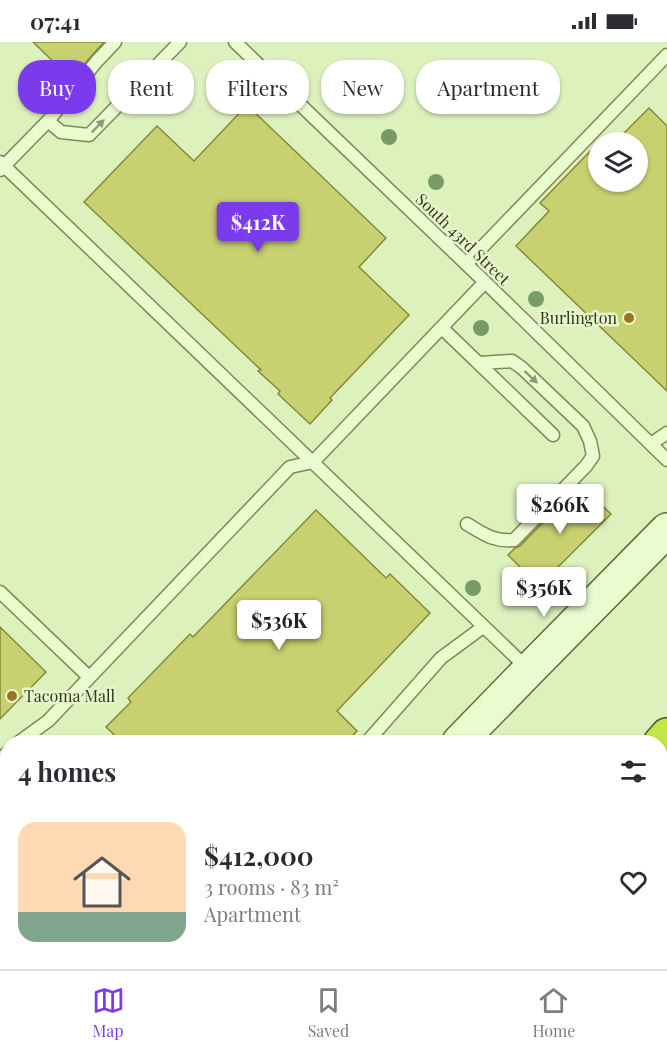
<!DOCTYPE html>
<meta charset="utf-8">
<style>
:root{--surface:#fff;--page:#f2f2f3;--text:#2b2b33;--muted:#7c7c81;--line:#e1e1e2;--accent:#7c3aed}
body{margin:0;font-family:"Playfair Display",serif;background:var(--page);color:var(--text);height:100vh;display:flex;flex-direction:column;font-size:22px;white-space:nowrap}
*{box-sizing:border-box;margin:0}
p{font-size:20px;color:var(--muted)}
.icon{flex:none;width:33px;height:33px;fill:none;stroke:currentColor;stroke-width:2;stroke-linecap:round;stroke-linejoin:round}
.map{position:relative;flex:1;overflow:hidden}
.sheet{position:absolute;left:0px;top:693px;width:668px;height:234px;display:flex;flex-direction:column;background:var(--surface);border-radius:24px 24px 0 0;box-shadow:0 2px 4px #0004}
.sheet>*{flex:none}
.guide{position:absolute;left:18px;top:18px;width:632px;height:54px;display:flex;gap:12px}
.fabs{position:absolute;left:588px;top:90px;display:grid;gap:12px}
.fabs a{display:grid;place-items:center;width:60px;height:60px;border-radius:50%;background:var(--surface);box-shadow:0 2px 4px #0004;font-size:30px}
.price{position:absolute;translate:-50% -51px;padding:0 14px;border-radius:6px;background:#fff;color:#222;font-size:20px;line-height:39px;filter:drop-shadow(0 2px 3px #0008)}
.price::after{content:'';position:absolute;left:50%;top:36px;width:18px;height:14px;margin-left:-9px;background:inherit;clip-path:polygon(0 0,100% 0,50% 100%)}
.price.active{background:var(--accent);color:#fff}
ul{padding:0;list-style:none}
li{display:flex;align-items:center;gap:18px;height:150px;padding:0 18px}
li span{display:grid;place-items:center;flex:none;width:168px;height:120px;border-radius:18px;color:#555}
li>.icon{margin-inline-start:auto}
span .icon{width:72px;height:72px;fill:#fffc;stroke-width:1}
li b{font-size:26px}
h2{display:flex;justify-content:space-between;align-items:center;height:72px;padding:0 18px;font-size:26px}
.chip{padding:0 21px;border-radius:24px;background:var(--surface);box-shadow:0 2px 4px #0004;font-size:21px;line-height:54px}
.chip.active{background:var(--accent);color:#fff}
.status{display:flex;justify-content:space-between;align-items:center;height:42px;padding:0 30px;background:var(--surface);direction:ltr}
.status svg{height:16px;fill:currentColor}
.dock{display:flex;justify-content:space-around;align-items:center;height:84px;border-top:2px solid var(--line);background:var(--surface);font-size:16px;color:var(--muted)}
.dock a{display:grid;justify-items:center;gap:3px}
.dock .active{color:var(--accent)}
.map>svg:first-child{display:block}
.building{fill:#c8d170;stroke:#848a39;stroke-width:1.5}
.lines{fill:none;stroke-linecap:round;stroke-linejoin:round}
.lane-casing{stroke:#7e8955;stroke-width:15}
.secondary-casing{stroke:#616b38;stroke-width:36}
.highway-casing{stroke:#50562a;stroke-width:36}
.lane{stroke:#eafbd0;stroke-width:12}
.secondary{stroke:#eafbd0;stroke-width:33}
.highway{stroke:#c0e746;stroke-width:33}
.tree{fill:#779b67}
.oneway{fill:#8e9976}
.poi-dot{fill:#9c7421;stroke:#e7f7cd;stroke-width:2}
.labels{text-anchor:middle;stroke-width:5;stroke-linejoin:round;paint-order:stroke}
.street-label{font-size:16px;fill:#33371b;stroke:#e7f7cd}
.poi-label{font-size:16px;fill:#33371b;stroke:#e7f7cd;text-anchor:end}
</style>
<div class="status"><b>07:41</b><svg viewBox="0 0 49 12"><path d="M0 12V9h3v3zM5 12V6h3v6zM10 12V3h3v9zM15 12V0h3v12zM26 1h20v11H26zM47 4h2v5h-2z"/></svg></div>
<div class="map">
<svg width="667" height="927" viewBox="0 0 667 927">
<rect width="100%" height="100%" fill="#ddf1bd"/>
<path class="building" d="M33 0H104L71 37Z
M247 63 386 196 359 225 409 273 330 356 332 358 310 382 278 352 280 349 258 329 261 328 84 160 157 84 194 119Z
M649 66 667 84V349L516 204 549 169 540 161 598 101V140H638V100H615Z
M580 442 611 472 539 544 508 513 515 506 520 504Z
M316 468 386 536 390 532 430 571 337 669 357 689 346 700H122L106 685 131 660 128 656 190 592 193 595Z
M0 585 46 630 0 677Z"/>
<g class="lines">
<defs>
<path id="lane" d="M235 0 485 240 667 418
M48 79 61 90 89 93 180 0
M0 120 527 626
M0 128 48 79 97 19 115 0
M466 222 667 13
M442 286 553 393
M651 402 667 391
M467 482C484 492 494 500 514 498L586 424 593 414 590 399 583 384 522 326 512 319 479 321
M0 550 89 635
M19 700 48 679 290 425 313 420 485 240
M367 700 441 616 483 585
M0 718 8 710
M0 892 8 899
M29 920 37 927"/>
<path id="secondary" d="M459 700 529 628 667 488
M288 927 293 920"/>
<path id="highway" d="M660 701 667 693
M660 814 667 805
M660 893 667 886
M480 927 486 920
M569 927 575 920
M628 927 636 920"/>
</defs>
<use href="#lane" class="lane-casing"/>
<use href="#secondary" class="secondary-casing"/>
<use href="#highway" class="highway-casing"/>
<use href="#lane" class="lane"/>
<use href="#secondary" class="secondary"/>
<use href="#highway" class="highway"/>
</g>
<g class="tree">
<circle cx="332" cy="40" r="8"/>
<circle cx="518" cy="62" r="8"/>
<circle cx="389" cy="95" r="8"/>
<circle cx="436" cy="140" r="8"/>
<circle cx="536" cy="257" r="8"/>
<circle cx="481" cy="286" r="8"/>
<circle cx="473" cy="546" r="8"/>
</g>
<defs><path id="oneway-solid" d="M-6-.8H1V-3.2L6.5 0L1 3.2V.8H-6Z" transform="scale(1.5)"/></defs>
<g class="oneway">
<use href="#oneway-solid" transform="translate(98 84) rotate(-46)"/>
<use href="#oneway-solid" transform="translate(531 335) rotate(43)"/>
</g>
<g class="poi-dot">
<circle cx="629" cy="276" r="6"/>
<circle cx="12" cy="654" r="6"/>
</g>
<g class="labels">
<g class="street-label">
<text transform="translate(463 197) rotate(44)" y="6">South 43rd Street</text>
</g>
<g class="poi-label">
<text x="617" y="282">Burlington</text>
<text x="24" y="660" text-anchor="start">Tacoma Mall</text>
</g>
</g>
</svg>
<div class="fabs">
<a><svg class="icon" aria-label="layers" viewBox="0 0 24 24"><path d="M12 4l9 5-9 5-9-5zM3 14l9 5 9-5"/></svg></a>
</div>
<b class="price active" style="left:258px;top:211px">$412K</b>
<b class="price" style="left:560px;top:493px">$266K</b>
<b class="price" style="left:544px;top:576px">$356K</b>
<b class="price" style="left:279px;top:609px">$536K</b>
<div class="guide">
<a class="chip active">Buy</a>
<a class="chip">Rent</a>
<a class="chip">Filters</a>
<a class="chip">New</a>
<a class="chip">Apartment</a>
</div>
<section class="sheet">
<h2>4 homes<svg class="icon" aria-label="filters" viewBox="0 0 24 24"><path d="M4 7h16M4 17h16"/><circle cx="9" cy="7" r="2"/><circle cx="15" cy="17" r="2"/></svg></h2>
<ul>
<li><span style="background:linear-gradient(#ffd9b3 75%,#7fa58c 0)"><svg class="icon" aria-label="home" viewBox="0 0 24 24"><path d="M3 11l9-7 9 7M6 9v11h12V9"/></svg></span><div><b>$412,000</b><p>3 rooms · 83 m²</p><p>Apartment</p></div><svg class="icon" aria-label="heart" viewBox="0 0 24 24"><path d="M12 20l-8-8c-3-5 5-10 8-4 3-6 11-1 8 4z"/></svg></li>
</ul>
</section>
</div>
<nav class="dock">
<a class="active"><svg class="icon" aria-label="map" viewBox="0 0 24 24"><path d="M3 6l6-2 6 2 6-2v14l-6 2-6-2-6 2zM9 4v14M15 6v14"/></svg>Map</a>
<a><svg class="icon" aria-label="saved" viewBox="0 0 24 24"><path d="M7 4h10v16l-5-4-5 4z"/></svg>Saved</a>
<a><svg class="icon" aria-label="home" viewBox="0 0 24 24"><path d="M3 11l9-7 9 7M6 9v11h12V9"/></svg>Home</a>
</nav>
